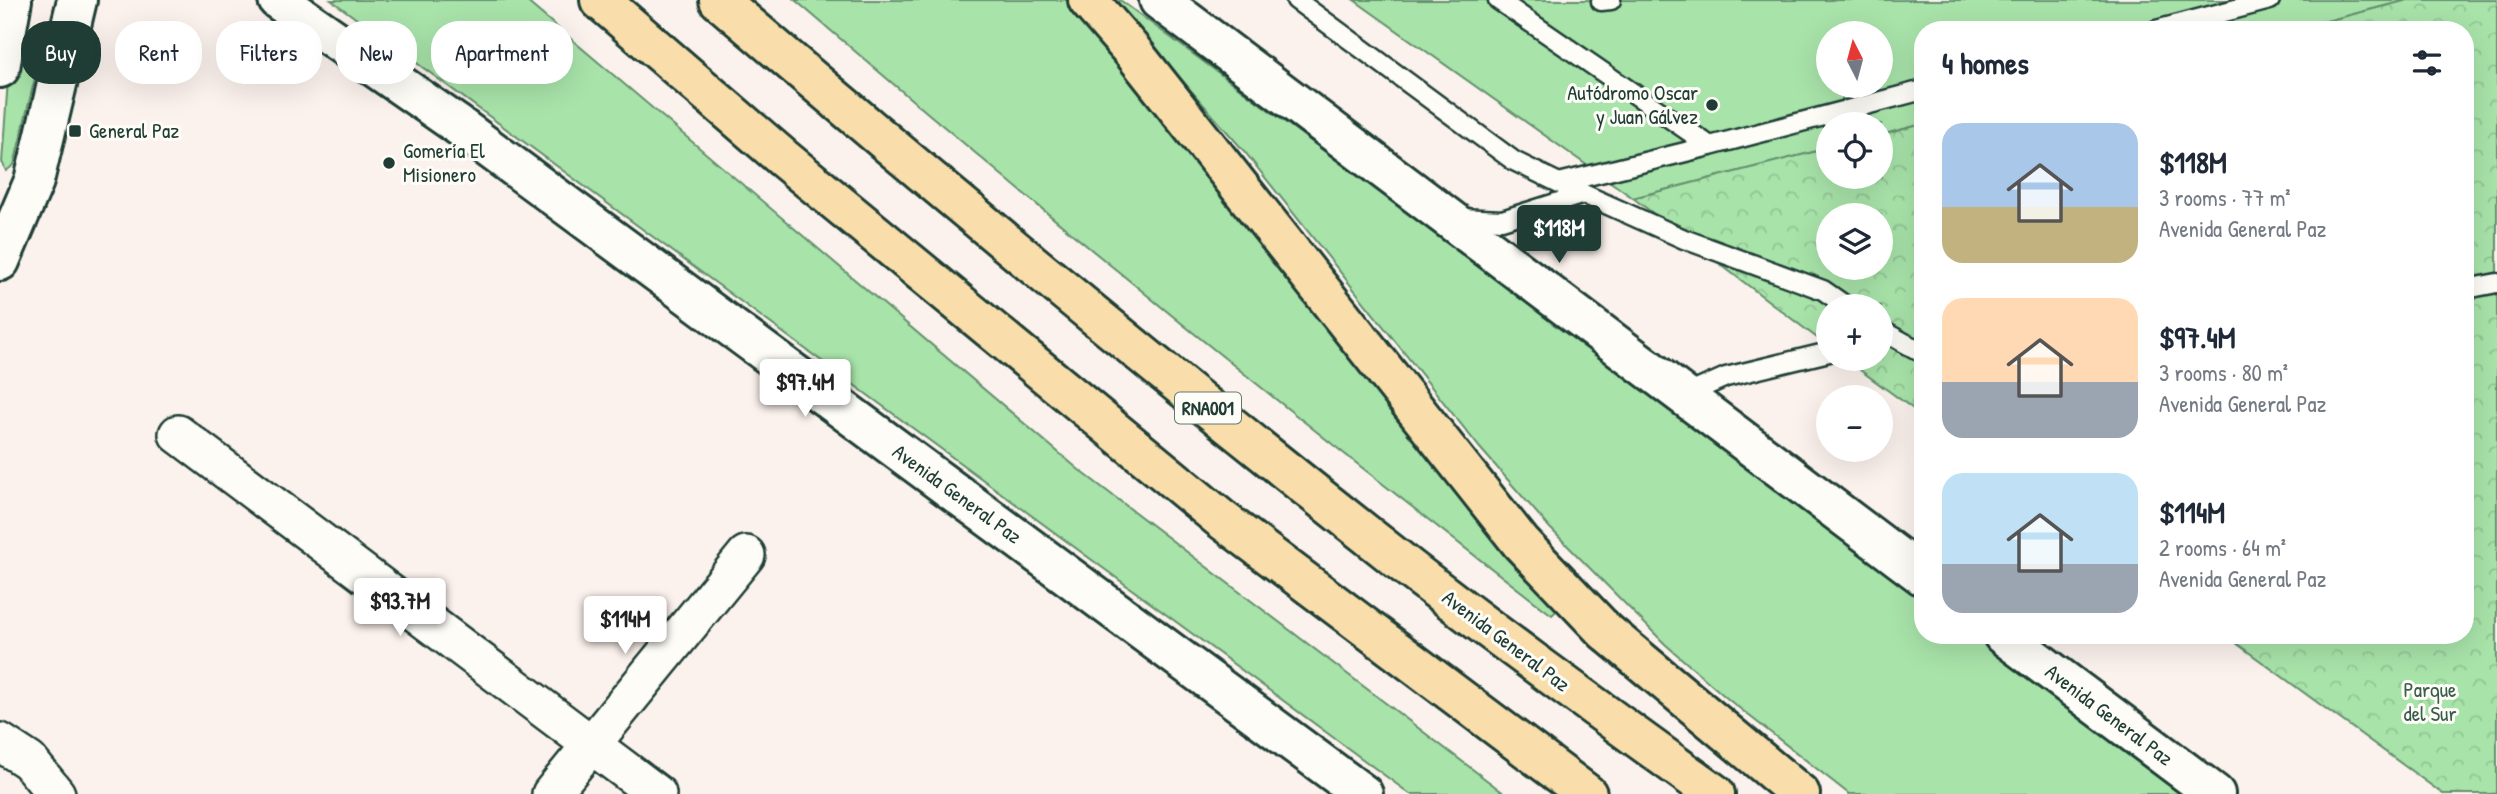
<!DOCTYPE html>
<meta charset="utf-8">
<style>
:root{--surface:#fff;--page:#f2f2f3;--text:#1f2937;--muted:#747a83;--accent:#1f3d34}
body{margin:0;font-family:"Patrick Hand",sans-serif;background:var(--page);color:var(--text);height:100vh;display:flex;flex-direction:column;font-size:26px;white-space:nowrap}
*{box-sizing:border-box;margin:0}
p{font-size:23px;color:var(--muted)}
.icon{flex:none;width:38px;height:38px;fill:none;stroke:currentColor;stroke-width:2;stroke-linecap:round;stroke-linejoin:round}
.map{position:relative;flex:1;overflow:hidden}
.sheet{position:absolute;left:1914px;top:21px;width:560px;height:623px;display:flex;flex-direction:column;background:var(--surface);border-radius:28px;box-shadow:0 7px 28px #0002}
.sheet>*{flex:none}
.top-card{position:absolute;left:21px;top:21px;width:665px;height:63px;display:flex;gap:14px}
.needle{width:46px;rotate:354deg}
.buttons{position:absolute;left:1816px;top:21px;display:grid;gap:14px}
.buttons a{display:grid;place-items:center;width:77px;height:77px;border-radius:50%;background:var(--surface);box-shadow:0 7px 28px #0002;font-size:35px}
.price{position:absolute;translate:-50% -60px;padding:0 16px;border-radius:7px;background:#fff;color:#222;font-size:23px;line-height:46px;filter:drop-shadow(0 2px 4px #0008)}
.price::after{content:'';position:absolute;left:50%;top:42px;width:21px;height:16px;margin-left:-10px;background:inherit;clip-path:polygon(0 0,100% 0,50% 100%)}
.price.selected{background:var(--accent);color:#fff}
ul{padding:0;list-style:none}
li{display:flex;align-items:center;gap:21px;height:175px;padding:0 28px}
li span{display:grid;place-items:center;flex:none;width:196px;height:140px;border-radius:21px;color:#555}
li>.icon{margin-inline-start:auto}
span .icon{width:84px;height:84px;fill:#fffc;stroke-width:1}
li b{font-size:30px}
h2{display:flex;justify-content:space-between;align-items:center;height:84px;padding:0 28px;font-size:30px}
.chip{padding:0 24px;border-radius:28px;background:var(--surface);box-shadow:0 7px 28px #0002;font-size:24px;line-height:63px}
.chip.selected{background:var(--accent);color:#fff}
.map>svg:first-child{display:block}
.grass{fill:#a8e3a9;stroke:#64906e;stroke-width:2;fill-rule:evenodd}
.park{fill:url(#park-crowns);stroke:#64906e;stroke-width:2;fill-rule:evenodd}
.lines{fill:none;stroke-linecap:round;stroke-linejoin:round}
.lane-casing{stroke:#1f3d34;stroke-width:23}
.street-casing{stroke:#1f3d34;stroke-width:42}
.secondary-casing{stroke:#1f3d34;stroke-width:44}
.highway-casing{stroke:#1f3d34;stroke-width:44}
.lane{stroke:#fdfcf7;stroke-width:18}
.street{stroke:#fdfcf7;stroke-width:37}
.secondary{stroke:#fdfcf7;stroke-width:38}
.highway{stroke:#f9deab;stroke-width:38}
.poi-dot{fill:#1f3d34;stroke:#fdfcf7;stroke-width:2.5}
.labels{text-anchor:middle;stroke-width:6;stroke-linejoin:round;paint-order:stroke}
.shield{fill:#fdfcf7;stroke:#62766e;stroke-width:2}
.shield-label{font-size:19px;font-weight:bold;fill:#1f3d34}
.poi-label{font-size:21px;fill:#1f3d34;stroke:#fdfcf7;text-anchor:start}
.street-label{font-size:21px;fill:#1f3d34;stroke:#fdfcf7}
.park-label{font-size:21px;fill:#3a5e4b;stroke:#fdfcf7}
</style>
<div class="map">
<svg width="2497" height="794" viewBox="0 0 2497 794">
<defs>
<pattern id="park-crowns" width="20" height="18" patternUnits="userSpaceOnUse" patternTransform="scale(1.75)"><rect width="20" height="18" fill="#a8e3a9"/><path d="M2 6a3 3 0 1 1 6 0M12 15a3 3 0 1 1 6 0" fill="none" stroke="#90c492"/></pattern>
</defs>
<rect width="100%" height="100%" fill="#fcf2ed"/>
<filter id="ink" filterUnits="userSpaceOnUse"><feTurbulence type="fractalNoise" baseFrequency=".0143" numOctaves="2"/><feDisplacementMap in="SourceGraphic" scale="14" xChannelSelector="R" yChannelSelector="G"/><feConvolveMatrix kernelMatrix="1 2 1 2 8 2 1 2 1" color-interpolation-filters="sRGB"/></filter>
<g filter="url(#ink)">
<path class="grass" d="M331 0H525L1078 469 1505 794H1410Z
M795 0H1069L1125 57 1564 604 1552 615C1294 418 1041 212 795 0Z
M1120 0 1923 594V635H1978L2193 794H1849L1729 700 1665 644 1550 528 1480 448 1244 151 1116 5Z
M1354 0H2408L2292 30H1923V124L1881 135V124H1829V148L1633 198ZM1829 33H1881V86H1829Z
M21 42 35 49 39 61 14 165 6 171 2 162 9 66Z"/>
<path class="park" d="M2408 0H2497V794H2443L2225 635H2466V30H2292Z
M1923 124V416L1845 359H1881V306H1829V347L1633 198 1829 148V177H1881V135ZM1829 215H1881V268H1829Z"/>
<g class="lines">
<defs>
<path id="lane" d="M1296 0 1514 161 1559 183 1710 146
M1498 0 1710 146 1923 90
M1601 1 1611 0
M2156 30 2270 0
M1559 183 1684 239 1823 290 1846 306
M1459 218 1502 220 1581 195
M2466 289 2497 283
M1881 330 1923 353
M1683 396 1726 377 1829 352"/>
<path id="street" d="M178 434 657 794
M0 742 29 761 56 794
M551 794 746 555"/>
<path id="secondary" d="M278 0 455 123 1363 794
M1159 0 1923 576
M0 68 12 0
M0 261 34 181 77 0
M2003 635 2215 794"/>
<path id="highway" d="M600 0 783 158 1220 518 1587 794
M719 0C939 189 1163 374 1391 554 1497 637 1606 715 1715 794
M1088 0 1133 52 1521 543 1605 631 1800 794"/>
</defs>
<use href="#lane" class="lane-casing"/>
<use href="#street" class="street-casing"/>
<use href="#secondary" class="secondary-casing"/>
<use href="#highway" class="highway-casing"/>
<use href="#lane" class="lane"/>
<use href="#street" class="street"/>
<use href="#secondary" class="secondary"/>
<use href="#highway" class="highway"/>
</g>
</g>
<g class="poi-dot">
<circle cx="1712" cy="105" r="7"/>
<rect x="68" y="124" width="14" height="14" rx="3.5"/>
<circle cx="389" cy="163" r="7"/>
</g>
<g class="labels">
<rect class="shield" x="1175" y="392.5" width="66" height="31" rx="5"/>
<g class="shield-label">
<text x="1208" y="415">RNA001</text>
</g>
<g class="poi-label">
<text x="1698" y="100" text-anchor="end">Autódromo Oscar<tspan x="1698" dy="24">y Juan Gálvez</tspan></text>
<text x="89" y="138">General Paz</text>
<text x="403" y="158">Gomería El<tspan x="403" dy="24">Misionero</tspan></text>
</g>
<g class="street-label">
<text transform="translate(957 494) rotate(36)" y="7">Avenida General Paz</text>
<text transform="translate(1506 641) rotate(37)" y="7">Avenida General Paz</text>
<text transform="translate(2109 715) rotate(37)" y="7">Avenida General Paz</text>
</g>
<g class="park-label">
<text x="2430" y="697">Parque<tspan x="2430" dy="24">del Sur</tspan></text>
</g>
</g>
</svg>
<div class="buttons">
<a><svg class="needle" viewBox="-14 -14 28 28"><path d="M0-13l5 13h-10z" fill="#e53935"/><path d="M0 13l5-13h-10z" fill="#747a83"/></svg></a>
<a><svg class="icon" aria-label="locate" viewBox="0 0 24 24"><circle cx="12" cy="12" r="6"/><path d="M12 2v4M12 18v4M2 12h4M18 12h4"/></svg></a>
<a><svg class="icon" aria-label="layers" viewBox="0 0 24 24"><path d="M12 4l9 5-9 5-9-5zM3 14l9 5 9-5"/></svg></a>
<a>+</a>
<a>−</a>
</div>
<b class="price selected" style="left:1559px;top:265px">$118M</b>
<b class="price" style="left:805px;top:419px">$97.4M</b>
<b class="price" style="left:400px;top:638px">$93.7M</b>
<b class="price" style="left:625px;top:656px">$114M</b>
<div class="top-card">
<a class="chip selected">Buy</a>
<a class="chip">Rent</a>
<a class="chip">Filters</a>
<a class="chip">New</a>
<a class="chip">Apartment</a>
</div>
<section class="sheet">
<h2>4 homes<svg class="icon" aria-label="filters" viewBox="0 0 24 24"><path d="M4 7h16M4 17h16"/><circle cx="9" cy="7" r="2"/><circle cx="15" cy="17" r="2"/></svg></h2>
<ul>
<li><span style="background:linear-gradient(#a9c7e8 60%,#c2b280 0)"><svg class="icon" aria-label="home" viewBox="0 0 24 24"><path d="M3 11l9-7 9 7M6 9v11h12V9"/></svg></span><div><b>$118M</b><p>3 rooms · 77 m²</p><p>Avenida General Paz</p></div></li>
<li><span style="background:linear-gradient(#ffd9b3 60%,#9aa5b1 0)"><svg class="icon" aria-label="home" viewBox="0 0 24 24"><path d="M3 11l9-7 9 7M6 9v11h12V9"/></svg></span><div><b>$97.4M</b><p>3 rooms · 80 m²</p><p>Avenida General Paz</p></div></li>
<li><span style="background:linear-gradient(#bfe0f5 65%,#9aa5b1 0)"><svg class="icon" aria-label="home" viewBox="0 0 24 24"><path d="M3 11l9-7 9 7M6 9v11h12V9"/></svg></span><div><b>$114M</b><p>2 rooms · 64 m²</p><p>Avenida General Paz</p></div></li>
</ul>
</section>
</div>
